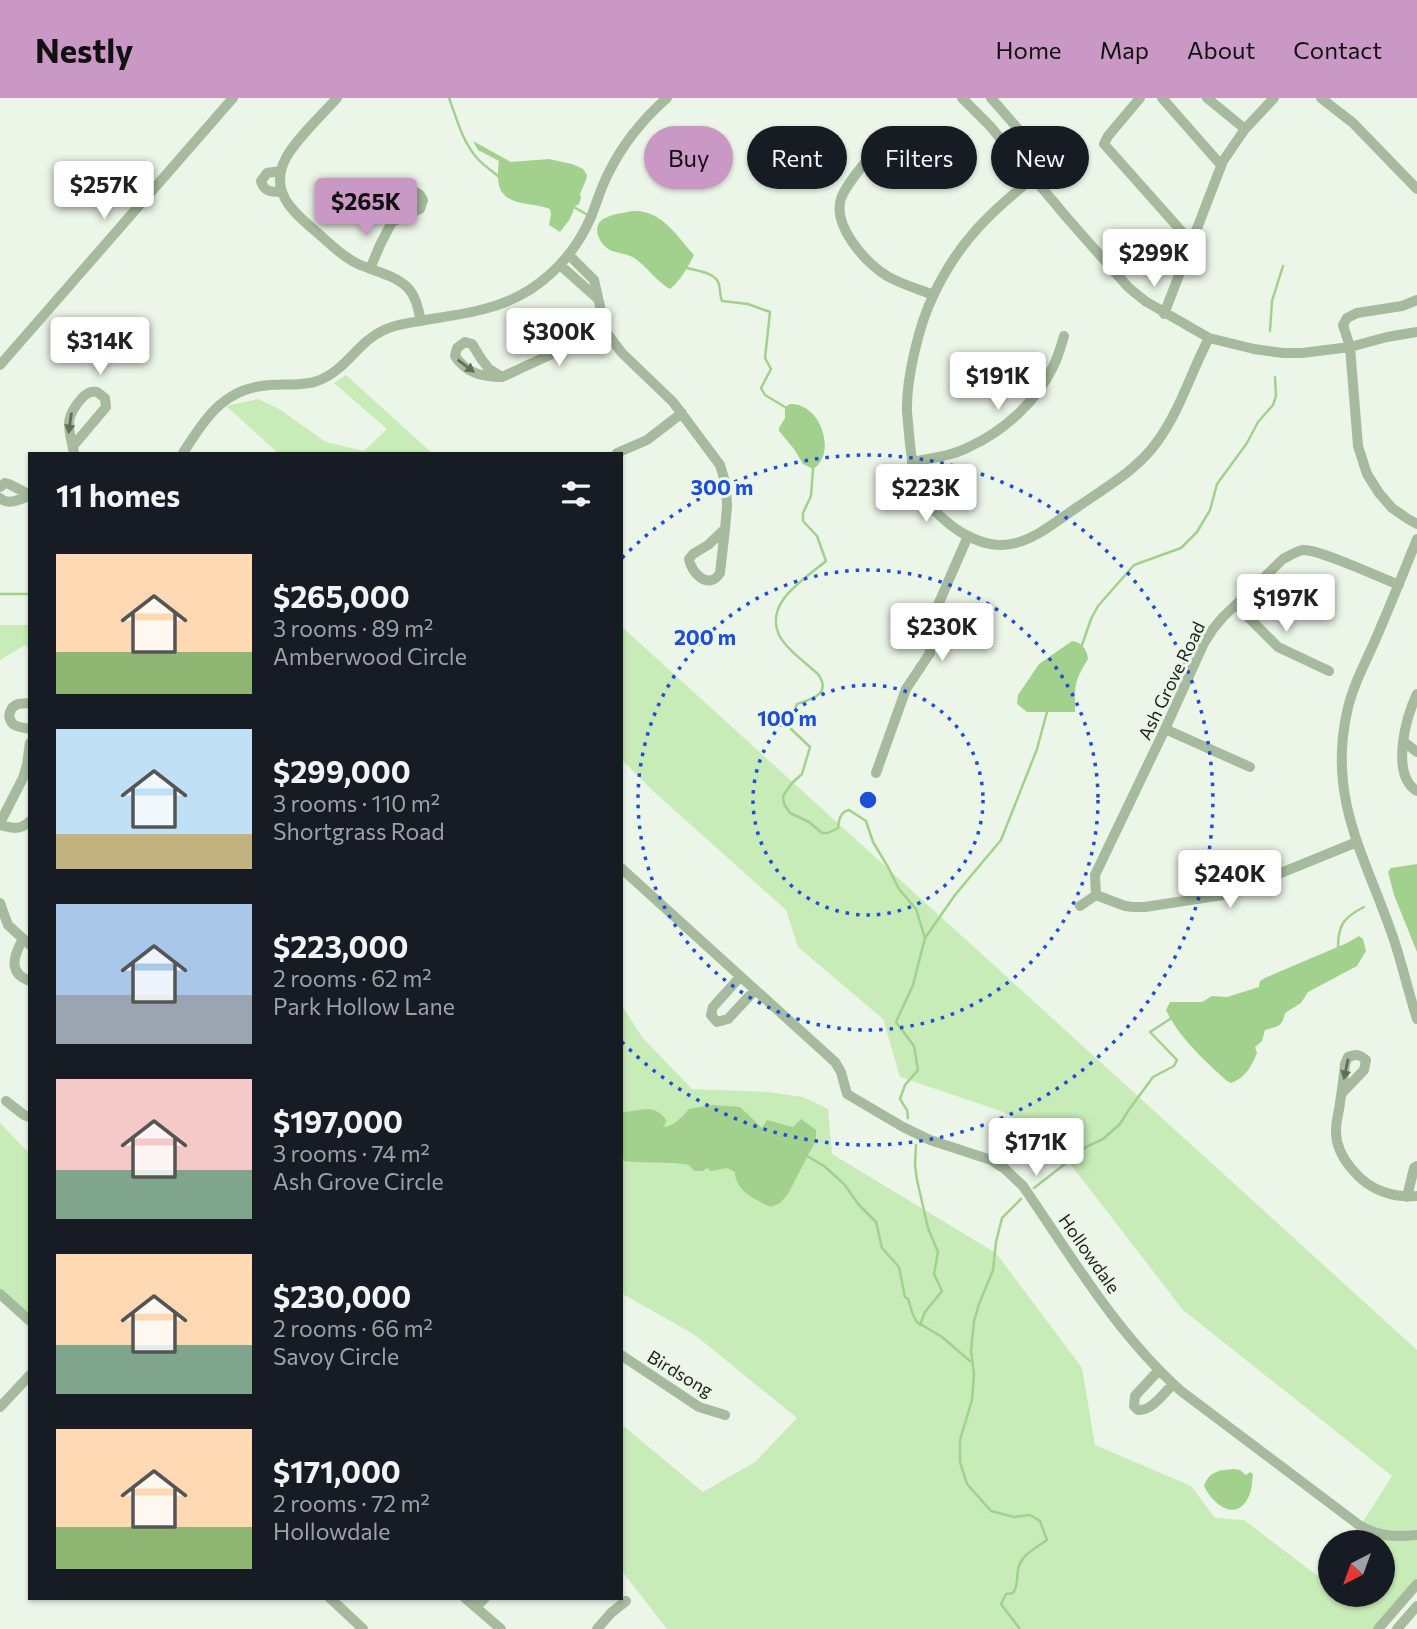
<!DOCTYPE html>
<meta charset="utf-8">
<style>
:root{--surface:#171b24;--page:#242831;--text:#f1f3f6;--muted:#9ea1a6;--accent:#c998c4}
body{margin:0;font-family:Commissioner,sans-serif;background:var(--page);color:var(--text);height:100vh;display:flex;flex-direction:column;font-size:26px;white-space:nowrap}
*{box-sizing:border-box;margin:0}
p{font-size:23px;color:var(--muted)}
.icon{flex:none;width:38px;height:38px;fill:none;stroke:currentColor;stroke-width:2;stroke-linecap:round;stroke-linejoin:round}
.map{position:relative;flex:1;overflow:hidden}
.drawer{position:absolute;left:28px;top:354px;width:595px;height:1148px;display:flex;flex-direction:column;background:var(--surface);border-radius:0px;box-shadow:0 2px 5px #0004}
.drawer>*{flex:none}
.top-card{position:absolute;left:644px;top:28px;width:665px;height:63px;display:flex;gap:14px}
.needle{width:46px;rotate:221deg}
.controls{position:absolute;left:1318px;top:1432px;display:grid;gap:14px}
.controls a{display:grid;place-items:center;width:77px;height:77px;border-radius:50%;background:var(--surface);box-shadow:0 2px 5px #0004;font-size:35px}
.price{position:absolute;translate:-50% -60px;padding:0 16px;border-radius:7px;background:#fff;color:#222;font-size:23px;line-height:46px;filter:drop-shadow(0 2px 4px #0008)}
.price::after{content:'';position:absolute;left:50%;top:42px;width:21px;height:16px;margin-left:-10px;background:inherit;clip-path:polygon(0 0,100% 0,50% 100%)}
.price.active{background:var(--accent);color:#111}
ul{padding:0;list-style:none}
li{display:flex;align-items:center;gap:21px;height:175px;padding:0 28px}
li span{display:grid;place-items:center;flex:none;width:196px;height:140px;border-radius:0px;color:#555}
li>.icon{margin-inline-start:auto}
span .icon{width:84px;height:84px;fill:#fffc;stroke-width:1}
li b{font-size:30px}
h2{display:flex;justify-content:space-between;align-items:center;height:84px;padding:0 28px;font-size:30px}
.pill{padding:0 24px;border-radius:32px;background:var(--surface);box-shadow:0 2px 5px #0004;font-size:24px;line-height:63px}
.pill.active{background:var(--accent);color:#111}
header{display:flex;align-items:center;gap:42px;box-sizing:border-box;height:98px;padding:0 35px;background:var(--accent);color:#111}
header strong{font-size:33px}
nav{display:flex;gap:38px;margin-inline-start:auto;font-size:24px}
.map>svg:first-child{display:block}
.green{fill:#c7ecb7}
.water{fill:#a1d18c}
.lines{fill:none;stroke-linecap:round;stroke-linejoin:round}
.stream{stroke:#a1d18c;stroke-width:2.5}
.minor{stroke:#a6bb9d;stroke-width:10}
.oneway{fill:#626e5c}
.ring{fill:none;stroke:#1d4ed8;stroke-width:3.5;stroke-dasharray:3.5 7}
.labels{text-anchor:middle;stroke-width:6;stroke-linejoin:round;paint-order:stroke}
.street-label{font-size:18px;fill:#1d211c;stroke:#ecf6e8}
.centre{fill:#1d4ed8;stroke:#ecf6e8;stroke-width:3.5}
.ring-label{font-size:21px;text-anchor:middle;font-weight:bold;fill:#1d4ed8;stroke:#ecf6e8;stroke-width:6;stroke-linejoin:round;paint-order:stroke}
</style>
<header>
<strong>Nestly</strong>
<nav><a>Home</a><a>Map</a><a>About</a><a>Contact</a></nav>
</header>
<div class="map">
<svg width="1417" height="1531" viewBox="0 0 1417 1531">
<rect width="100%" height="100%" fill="#ecf6e8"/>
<path class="green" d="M346 277 432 355H278L226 308 258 301 279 311 326 344 364 353 387 331 334 285Z
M0 527H30V553L25 547 0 562Z
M621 528 1417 1252V1480L1374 1531H667L621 1472V1326L703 1394 755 1364 797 1320 695 1237 621 1195V906L642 939 692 991 769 994 803 999 828 1011 832 1056 996 1155 1082 1270 1095 1347 1191 1388 1215 1420 1244 1422 1323 1482 1330 1473V1496H1382V1444H1350L1392 1378 1183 1212 1048 1037 1001 1013 900 979 883 921 798 849 786 812 653 693 621 661Z
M0 1025 30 1056V1218L0 1191Z"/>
<path class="water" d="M473 43 511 64 549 61 572 66 583 71 587 77 586 82 580 96 581 100 579 106 575 108 570 121 560 134 549 127 551 116 550 111C530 103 499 110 498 80 498 75 498 69 499 63L478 52Z
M632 113C661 111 677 138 694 157 688 169 680 183 670 191 656 183 649 171 637 162 630 156 621 156 612 153 599 148 590 127 605 120 613 116 623 115 632 113Z
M790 306C820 304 838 355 813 371L803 366 794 351 779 333V330L785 320V309Z
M1072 543C1082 544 1087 552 1088 561 1074 584 1075 586 1075 614H1027L1017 606 1018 597 1039 566Z
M1417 766V854L1394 797 1388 774 1391 770Z
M1359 838 1363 841 1366 853 1357 868 1308 894 1301 905 1285 915C1282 930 1277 928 1265 932L1262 943 1255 949 1257 955C1252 968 1244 981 1231 985L1227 983C1205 963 1179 940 1166 912L1170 904H1202L1212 898 1227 899 1259 889 1260 883 1267 879 1347 845Z
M713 1007 740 1009 762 1030 767 1022 793 1029 801 1021 816 1032V1042L788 1096 780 1105 771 1109C756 1102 735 1093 735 1074L727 1070 711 1073 707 1070 703 1073H694L689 1067C667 1063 646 1066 624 1063L621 1053V1014C640 1014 653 1003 667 1023L663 1029C673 1029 682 1019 689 1011Z
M1234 1371 1240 1372 1246 1377 1250 1374 1253 1376C1252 1384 1252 1393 1248 1400 1235 1425 1212 1405 1204 1388 1209 1373 1220 1372 1234 1371Z"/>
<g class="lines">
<path class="stream" d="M449 0C457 21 462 43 477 60 483 67 491 72 498 78
M572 108 588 117
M687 170C697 173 715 174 719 186 720 191 720 198 722 203L748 206 770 214 765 260 771 271 761 290 765 297 785 309
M1270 233 1272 203 1283 168
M813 371 811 398 803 415V423L817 438 826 463C805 481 764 504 779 537 787 552 806 565 818 576 832 596 812 601 797 606L789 629 810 649 802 676 792 685 783 698 784 706 790 715 809 724 822 735H828L838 730C839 722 840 714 849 712L866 723 873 744 888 769 899 791 916 811 925 840
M0 496H30
M1082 547 1091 521 1098 508 1134 467 1181 450 1197 434 1210 412 1217 386 1247 345 1258 324 1273 307 1276 298 1275 279
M1338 849C1338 827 1344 819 1364 809
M908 1020 907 1012 900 1001 905 987 918 972 914 948 896 924 913 887 925 840 955 797 1001 742 1037 651 1047 614
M916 1047 915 1067 917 1082 928 1130 938 1154 934 1176 942 1193 925 1214 920 1227
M807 1058 824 1068 844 1086 859 1107 876 1124 882 1150 899 1169 905 1199 908 1201 913 1217 917 1224 942 1239 970 1263
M1034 1090 1088 1048 1103 1041 1120 1026 1128 1013 1153 979 1174 968 1177 962 1150 934 1170 921
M1020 1531 1001 1506 1006 1496 1013 1495C1019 1486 1016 1481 1018 1472 1020 1457 1036 1450 1047 1442L1040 1423 1030 1417 1014 1419 991 1413 967 1386 960 1364V1342L972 1302 974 1276 971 1253 974 1223 979 1206 993 1172 996 1144 1002 1120 1021 1101"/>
<path class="minor" d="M337 0C323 16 293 44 285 62 268 96 297 117 320 137 332 148 344 159 358 166 374 173 394 177 407 189 416 198 418 210 421 223
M962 0 990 28 1068 121 1128 189 1145 203 1209 240 1254 251 1283 255H1302L1350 249 1387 239 1417 234
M991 0 1027 41C1032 52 1030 58 1022 67
M1140 0 1108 38 1104 46 1192 145
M1162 0 1221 67
M1207 0 1245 31
M1321 0 1353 25 1417 91
M885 41C872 58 851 78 842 98 830 126 865 164 887 178 901 186 918 191 933 197
M280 73 267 75 261 83C264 94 271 94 282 94
M1033 80C990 114 958 145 934 196 919 226 906 281 907 314 908 325 909 335 910 346 912 365 915 385 926 401 933 413 945 423 956 431 974 443 994 451 1016 445 1039 439 1059 421 1079 408 1106 389 1137 372 1157 344 1180 313 1191 274 1209 240
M569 157 594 182 606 234 622 255 673 304 720 367 726 387 727 409 725 431 708 447 693 456 689 461C691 475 709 493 720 475L725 431
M560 167 597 200
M370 171 380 147 392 124 396 111 405 97 414 93 420 97 423 102 420 111 392 124
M1417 202 1402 208 1357 215 1347 220 1343 227 1350 249 1358 348 1367 376 1379 395 1392 410 1408 421 1417 426
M1164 216 1223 63 1245 31 1274 0
M0 267 233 0
M502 279 489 271 482 262 472 246 465 244 457 250 455 258C466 275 482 279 502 279L591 238 606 234
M73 348 106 309 105 300 97 294C90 293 87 295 82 300 63 321 69 330 74 355
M183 355C206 320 223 290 270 287 286 285 301 289 317 283 345 274 357 244 384 232 397 226 411 225 425 222 462 216 499 212 531 191 558 173 578 149 591 119 597 104 601 89 609 74 623 46 643 21 667 0
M617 355 647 342 682 315
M912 364C931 360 952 358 969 349 1004 333 1036 304 1053 269 1058 259 1061 248 1064 238
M0 389 5 385 9 386 30 397
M0 400C8 408 20 401 30 398
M1417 441C1403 476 1389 510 1374 545 1364 567 1352 590 1347 614 1327 704 1368 763 1395 845 1403 870 1409 896 1417 921
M1236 507 1278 549 1329 573
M1417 596C1406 619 1390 677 1417 693
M30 605C29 605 18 606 18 606 10 609 6 619 13 626 16 629 25 630 30 631
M1165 631 1250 669
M1403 643 1417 654
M876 675 906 591 930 555 931 523 968 438
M0 725 23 680 27 667 30 645
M0 727C12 730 20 733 30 723
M621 770 835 964 841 974 847 996 903 1029 930 1042 991 1062 1005 1071 1023 1088C1071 1158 1117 1236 1181 1293L1359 1427C1379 1439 1394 1439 1417 1437
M1096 797 1125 808 1133 809H1145L1229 796 1357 744
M0 805 8 827 30 847
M1080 808 1096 797 1095 777 1165 631 1204 545 1213 531 1223 519 1283 461C1289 458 1296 453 1303 452 1319 451 1381 480 1399 487
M23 841C14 857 7 875 30 883
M740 879 713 909 711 917 717 924 728 921 755 892
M1342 995 1364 972 1366 962C1359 956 1356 956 1348 959L1345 966C1344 979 1342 992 1340 1005 1339 1014 1336 1023 1336 1032 1335 1058 1361 1087 1384 1094 1395 1098 1406 1099 1417 1098
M6 1003 24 1017 30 1019
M1407 1099 1414 1070 1417 1068
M0 1196 30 1223
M621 1257 699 1309 725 1317
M1158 1273 1135 1298 1134 1308 1138 1312C1152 1313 1163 1296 1173 1286
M0 1309 30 1277
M330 1500 363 1531
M465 1500 501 1531
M476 1509 485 1500
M597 1531 611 1515 626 1503
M1378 1531 1417 1486
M1397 1531 1417 1508"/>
</g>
<defs><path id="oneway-solid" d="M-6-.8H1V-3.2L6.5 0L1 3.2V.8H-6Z" transform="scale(1.75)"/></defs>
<g class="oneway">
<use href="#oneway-solid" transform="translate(466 268) rotate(37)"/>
<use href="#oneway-solid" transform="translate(70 325) rotate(98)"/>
<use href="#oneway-solid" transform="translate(1346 971) rotate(102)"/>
</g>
<g class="ring">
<circle cx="868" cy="702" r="115"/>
<circle cx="868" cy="702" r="230"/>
<path d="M622 460A345 345 0 1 1 622 944"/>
</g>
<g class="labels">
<g class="street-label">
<text transform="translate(1172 583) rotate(-64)" y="6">Ash Grove Road</text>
<text transform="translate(1089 1156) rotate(55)" y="6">Hollowdale</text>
<text transform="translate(680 1276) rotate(31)" y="6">Birdsong</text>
</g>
</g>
<circle cx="868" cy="702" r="10" class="centre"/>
<g class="ring-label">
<text x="722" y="397">300 m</text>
<text x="705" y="547">200 m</text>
<text x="787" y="628">100 m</text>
</g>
</svg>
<div class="controls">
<a><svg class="needle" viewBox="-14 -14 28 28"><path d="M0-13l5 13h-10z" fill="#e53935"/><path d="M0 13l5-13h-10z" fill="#9ea1a6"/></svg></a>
</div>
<b class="price" style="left:104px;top:123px">$257K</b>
<b class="price active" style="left:366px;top:140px">$265K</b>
<b class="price" style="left:1154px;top:191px">$299K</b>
<b class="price" style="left:559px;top:270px">$300K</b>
<b class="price" style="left:100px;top:279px">$314K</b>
<b class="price" style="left:998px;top:314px">$191K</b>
<b class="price" style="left:926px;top:426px">$223K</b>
<b class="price" style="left:1286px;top:536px">$197K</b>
<b class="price" style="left:942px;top:565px">$230K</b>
<b class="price" style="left:1230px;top:812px">$240K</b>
<b class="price" style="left:1036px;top:1080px">$171K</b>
<div class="top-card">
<a class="pill active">Buy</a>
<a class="pill">Rent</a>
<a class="pill">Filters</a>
<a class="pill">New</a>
</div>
<section class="drawer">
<h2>11 homes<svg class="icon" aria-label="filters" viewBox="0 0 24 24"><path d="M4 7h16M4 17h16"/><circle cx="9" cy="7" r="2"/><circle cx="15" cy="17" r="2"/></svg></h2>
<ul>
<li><span style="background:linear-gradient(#ffd9b3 70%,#8fb573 0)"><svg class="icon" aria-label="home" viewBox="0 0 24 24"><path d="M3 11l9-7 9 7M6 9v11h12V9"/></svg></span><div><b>$265,000</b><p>3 rooms · 89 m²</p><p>Amberwood Circle</p></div></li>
<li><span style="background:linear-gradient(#bfe0f5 75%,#c2b280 0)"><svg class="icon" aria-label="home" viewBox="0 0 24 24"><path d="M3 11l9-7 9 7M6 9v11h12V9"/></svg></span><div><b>$299,000</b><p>3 rooms · 110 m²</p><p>Shortgrass Road</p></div></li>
<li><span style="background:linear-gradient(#a9c7e8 65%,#9aa5b1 0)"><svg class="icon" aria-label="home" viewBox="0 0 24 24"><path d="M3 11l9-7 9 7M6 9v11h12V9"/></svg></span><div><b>$223,000</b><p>2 rooms · 62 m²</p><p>Park Hollow Lane</p></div></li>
<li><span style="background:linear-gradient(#f6c9c9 65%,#7fa58c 0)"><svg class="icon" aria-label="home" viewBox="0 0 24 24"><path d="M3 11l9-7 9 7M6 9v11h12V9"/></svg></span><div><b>$197,000</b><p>3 rooms · 74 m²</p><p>Ash Grove Circle</p></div></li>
<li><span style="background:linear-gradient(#ffd9b3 65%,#7fa58c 0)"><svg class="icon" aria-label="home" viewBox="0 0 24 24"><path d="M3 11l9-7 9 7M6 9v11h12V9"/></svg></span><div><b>$230,000</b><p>2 rooms · 66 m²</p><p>Savoy Circle</p></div></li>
<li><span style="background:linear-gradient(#ffd9b3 70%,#8fb573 0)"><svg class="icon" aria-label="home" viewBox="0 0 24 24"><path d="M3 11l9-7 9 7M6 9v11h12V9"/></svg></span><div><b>$171,000</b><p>2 rooms · 72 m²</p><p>Hollowdale</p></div></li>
</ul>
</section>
</div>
